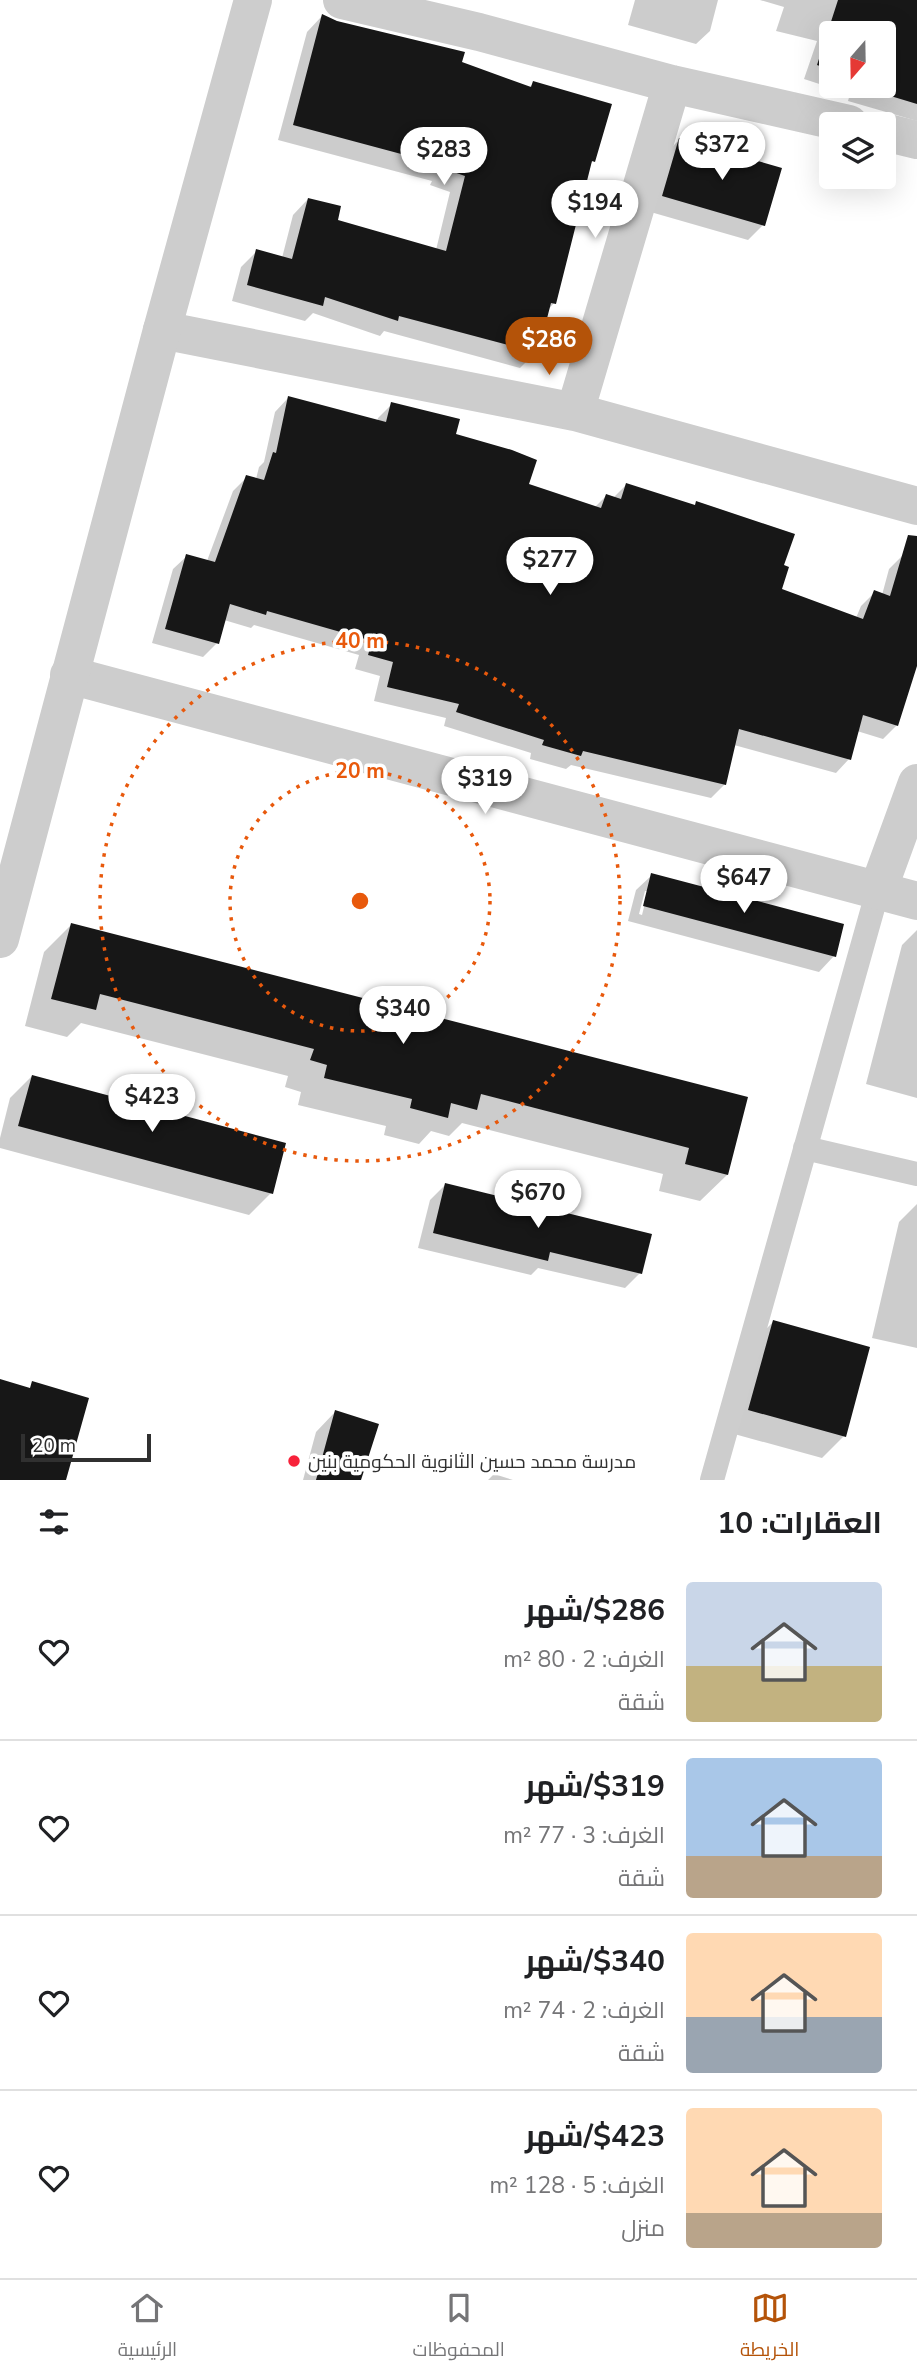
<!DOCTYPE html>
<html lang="ar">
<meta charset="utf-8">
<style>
:root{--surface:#fff;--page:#f6f6f6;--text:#202124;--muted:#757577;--line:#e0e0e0;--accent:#b45309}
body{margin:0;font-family:"Nunito Sans",Cairo,sans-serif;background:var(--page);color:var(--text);direction:rtl;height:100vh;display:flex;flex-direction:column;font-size:26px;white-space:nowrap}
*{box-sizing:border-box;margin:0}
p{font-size:23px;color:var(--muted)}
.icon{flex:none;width:38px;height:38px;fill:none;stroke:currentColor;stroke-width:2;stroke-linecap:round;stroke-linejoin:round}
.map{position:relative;height:1480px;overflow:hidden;direction:ltr}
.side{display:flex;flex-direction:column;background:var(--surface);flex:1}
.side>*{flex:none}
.needle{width:46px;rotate:200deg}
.fabs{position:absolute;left:819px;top:21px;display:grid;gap:14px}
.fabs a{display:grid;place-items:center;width:77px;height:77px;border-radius:7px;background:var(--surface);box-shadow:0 7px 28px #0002;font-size:35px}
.scale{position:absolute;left:21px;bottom:18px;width:130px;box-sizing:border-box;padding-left:7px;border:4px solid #303030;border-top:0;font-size:19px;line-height:24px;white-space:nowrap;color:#303030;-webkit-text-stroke:5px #fff;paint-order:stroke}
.price{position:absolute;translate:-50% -60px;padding:0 16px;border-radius:24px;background:#fff;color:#222;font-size:23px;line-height:46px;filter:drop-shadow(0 2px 4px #0008)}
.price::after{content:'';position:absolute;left:50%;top:42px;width:21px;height:16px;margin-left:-10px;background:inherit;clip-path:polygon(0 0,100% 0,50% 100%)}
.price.active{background:var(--accent);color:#fff}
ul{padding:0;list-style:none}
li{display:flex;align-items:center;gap:21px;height:175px;padding:0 35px}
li+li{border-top:2px solid var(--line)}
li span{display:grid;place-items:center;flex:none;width:196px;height:140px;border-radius:7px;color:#555}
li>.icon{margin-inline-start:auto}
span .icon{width:84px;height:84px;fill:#fffc;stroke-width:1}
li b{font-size:30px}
h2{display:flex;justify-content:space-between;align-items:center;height:84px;padding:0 35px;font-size:30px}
.menu{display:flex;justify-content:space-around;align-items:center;height:98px;border-top:2px solid var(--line);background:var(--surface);font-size:19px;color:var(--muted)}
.menu a{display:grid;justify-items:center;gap:4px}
.menu .active{color:var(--accent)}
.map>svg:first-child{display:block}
.shadow{fill:#0003;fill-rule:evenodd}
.building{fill:#171717}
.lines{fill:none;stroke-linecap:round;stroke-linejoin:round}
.service{stroke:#cdcdcd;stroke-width:24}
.minor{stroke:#cdcdcd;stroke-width:38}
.tertiary{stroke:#cdcdcd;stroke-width:38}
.ring{fill:none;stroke:#e8590c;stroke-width:3.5;stroke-dasharray:3.5 7}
.poi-dot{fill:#f7223a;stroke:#fff;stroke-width:2.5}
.labels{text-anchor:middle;stroke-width:7;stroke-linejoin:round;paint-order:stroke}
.poi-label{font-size:19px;fill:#303030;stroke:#fff;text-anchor:start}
.centre{fill:#e8590c;stroke:#fff;stroke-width:3.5}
.ring-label{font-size:21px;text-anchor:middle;font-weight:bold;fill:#e8590c;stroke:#fff;stroke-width:7;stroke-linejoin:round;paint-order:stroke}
</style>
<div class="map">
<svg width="917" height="1480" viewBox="0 0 917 1480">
<rect width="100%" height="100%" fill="#fff"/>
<path class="shadow" d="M635 0H718L710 31 696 44 628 25Z
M760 0H917V121L848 101 850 94 804 79 817 41 776 31 784 7ZM831 33H884V86H831Z
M322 16 529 88 533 83 593 161 588 166 554 303 548 310 536 352 520 368 384 331 380 336 313 313 305 321 232 301 241 267 257 251 282 258 293 215 308 199 335 221 436 250 450 192 430 185 432 181 278 140 307 32Z
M679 140 763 225 748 240 647 211 664 155Z
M288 398 377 422 378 418 392 404 454 435 527 486 595 507 606 496 613 498 626 485 782 566 779 590 856 618 861 606 875 592 882 595 889 569 903 555 917 560V660L897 725 883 739 857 731 849 759 836 773 734 745 725 784 711 798 571 765 566 769 530 759 531 753 444 726 446 718 374 701 380 676 355 669 359 655 254 625 251 628 224 620 217 643 203 657 152 643 173 569 187 556 207 561 233 491 247 477 256 479 259 467 264 462 275 412Z
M652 875 834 956 819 972 628 921 636 890ZM645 891H648L642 915 639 914Z
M71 925 746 1098 727 1175 700 1201 659 1191 663 1174 462 1123 449 1136 431 1131 419 1144 384 1135 386 1126 298 1105 301 1092 285 1087 288 1076 81 1023 67 1037 25 1026 44 952Z
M917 930V1098L866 1084 902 945Z
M32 1076 271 1193 249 1215 0 1148V1138L10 1098Z
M445 1185 640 1273 625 1288 538 1268 531 1275 418 1248 430 1200Z
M917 1204V1348L872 1338 899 1222Z
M773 1322 844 1436 822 1458 727 1432 751 1344Z
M335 1412 376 1425 359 1480H303L316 1432Z
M494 1474 513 1480H488Z"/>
<path class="building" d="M838 0H917V104L861 87 884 86V33H831V70L817 65Z
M322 14 337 21 465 52 462 62 531 87 533 81 612 104 595 162 592 161 556 304 551 303 538 353 399 316 398 321 325 297 323 306 247 285 256 249 292 259 308 198 341 206 338 220 446 251 465 176 445 169 446 166 293 125Z
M679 138 782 168 765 226 662 196Z
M288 396 386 422 391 402 460 419 456 434 512 450 537 460 529 484 601 508 606 494 621 499 626 483 695 505 696 501 795 534 784 565 789 567 782 589 863 619 874 590 890 596 908 535 917 536V666L898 726 863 715 851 760 739 729 726 785 583 751 581 756 542 745 544 740 456 712 459 704 387 687 393 662 368 655 372 641 267 611 266 615 230 604 219 644 165 629 186 554 215 562 246 475 264 480 273 452 276 453Z
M651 873 844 924 836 957 643 906Z
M71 923 748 1097 728 1175 685 1164 689 1148 481 1094 477 1110 451 1103 448 1118 410 1108 412 1099 324 1078 327 1065 310 1060 314 1049 100 994 96 1010 51 999Z
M32 1075 286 1143 273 1194 18 1126Z
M445 1183 652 1234 642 1274 550 1252 548 1261 433 1233Z
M773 1320 870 1347 846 1437 748 1410Z
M0 1379 30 1388 32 1381 89 1398 66 1480H0Z
M335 1410 379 1424 361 1480H316Z"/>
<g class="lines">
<path class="service" d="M805 1148 917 1174
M712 1480 878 890"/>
<path class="minor" d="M342 0 479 32 672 84 849 124
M884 132 917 140
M162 330 575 412 917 506
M575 412 672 84
M69 675 917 901
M878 890 917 783"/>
<path class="tertiary" d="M0 939 162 330 253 0"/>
</g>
<g class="ring">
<circle cx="360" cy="901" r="130"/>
<circle cx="360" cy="901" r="260"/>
</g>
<circle class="poi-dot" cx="294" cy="1461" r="7"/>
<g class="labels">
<g class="poi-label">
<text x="308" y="1468">مدرسة محمد حسين الثانوية الحكومية بنين</text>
</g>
</g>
<circle cx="360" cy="901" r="10" class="centre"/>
<g class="ring-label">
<text x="360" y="648">40 m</text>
<text x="360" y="778">20 m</text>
</g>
</svg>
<div class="fabs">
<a><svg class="needle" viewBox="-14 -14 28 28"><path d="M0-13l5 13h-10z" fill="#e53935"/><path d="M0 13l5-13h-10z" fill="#757577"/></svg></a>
<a><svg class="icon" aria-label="layers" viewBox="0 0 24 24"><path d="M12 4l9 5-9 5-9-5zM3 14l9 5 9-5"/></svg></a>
</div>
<div class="scale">20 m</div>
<b class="price" style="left:722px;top:182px">$372</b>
<b class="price" style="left:444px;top:187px">$283</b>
<b class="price" style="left:595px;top:240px">$194</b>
<b class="price active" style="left:549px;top:377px">$286</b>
<b class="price" style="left:550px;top:597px">$277</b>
<b class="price" style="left:485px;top:816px">$319</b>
<b class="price" style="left:744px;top:915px">$647</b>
<b class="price" style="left:403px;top:1046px">$340</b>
<b class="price" style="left:152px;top:1134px">$423</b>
<b class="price" style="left:538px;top:1230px">$670</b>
</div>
<section class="side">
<h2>العقارات: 10<svg class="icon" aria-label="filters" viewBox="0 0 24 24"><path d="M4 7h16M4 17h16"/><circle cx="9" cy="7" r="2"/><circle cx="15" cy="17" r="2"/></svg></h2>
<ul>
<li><span style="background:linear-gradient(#c9d6e8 60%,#c2b280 0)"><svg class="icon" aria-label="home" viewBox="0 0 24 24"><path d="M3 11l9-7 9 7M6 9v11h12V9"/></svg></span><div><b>$286/شهر</b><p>الغرف: 2 · 80 m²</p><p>شقة</p></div><svg class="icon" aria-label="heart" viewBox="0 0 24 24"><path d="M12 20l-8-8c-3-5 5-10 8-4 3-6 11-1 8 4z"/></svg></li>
<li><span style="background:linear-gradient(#a9c7e8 70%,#b9a48a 0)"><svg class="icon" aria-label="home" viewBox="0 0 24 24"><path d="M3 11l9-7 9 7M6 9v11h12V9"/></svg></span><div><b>$319/شهر</b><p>الغرف: 3 · 77 m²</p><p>شقة</p></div><svg class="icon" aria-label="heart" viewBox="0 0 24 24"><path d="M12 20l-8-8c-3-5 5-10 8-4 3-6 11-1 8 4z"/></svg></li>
<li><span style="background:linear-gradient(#ffd9b3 60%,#9aa5b1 0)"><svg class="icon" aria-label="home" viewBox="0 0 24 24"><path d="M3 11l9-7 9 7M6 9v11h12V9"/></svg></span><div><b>$340/شهر</b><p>الغرف: 2 · 74 m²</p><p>شقة</p></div><svg class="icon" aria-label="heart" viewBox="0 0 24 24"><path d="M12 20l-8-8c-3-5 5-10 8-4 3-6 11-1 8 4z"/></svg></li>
<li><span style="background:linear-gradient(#ffd9b3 75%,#b9a48a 0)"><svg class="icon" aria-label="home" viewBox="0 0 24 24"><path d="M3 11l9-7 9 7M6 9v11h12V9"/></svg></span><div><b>$423/شهر</b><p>الغرف: 5 · 128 m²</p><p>منزل</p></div><svg class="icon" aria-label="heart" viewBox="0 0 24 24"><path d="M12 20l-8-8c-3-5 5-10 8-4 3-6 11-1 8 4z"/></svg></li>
</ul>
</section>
<nav class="menu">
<a class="active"><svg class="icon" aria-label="map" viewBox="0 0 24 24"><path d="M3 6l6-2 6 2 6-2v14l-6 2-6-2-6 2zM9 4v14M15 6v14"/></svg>الخريطة</a>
<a><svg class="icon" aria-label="saved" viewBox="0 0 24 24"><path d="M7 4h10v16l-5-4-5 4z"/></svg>المحفوظات</a>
<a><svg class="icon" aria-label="home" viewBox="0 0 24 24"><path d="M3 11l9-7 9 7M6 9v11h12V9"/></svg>الرئيسية</a>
</nav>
